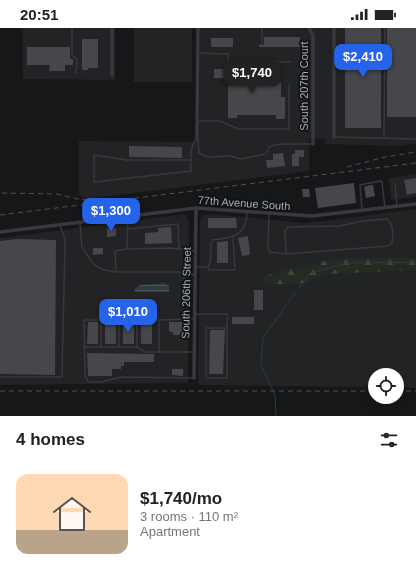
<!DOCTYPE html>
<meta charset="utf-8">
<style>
:root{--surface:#fff;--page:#f6f6f6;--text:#222;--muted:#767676;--line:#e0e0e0;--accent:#2563eb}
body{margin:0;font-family:Arial,sans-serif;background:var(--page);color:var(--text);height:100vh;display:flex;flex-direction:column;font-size:15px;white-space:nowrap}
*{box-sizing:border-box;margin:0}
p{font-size:13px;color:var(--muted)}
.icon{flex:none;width:22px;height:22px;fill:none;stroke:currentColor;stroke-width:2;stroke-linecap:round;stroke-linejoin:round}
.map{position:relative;height:388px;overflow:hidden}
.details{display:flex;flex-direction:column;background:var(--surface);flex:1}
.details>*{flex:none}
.fabs{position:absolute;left:368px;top:340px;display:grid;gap:8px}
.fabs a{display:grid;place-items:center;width:36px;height:36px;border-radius:50%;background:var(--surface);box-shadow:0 2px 10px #0003;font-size:20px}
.price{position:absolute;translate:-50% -34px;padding:0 9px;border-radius:8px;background:var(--accent);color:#fff;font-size:13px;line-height:26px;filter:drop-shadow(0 1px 2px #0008)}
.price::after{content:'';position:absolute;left:50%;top:24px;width:12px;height:9px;margin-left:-6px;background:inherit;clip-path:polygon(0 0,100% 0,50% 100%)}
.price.on{background:#222;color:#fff}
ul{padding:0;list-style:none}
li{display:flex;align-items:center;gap:12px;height:100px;padding:0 16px}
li+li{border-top:1px solid var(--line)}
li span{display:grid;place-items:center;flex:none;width:112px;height:80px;border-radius:12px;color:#555}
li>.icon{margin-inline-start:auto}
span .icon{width:48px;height:48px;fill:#fffc;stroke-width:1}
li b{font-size:17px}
h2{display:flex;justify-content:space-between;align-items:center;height:48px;padding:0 16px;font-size:17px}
.status{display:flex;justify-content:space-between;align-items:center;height:28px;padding:0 20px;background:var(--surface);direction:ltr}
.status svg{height:11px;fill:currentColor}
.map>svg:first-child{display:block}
.built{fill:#222325}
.forest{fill:url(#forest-firs)}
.water{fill:url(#water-rules)}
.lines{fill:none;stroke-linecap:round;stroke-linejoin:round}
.stream{stroke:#303b40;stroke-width:1}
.building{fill:#45474b}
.lane{stroke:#38393d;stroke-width:1.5}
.street{stroke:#38393d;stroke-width:3.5}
.rail{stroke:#4f5156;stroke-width:1;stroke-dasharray:5 4;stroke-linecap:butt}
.labels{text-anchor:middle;stroke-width:3.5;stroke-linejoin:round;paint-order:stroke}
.street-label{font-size:11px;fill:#a9afb7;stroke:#111213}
</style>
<div class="status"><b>20:51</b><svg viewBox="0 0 49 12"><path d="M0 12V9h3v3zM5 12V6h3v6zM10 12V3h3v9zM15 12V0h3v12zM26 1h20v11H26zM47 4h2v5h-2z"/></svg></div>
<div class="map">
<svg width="416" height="388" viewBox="0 0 416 388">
<defs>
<pattern id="forest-firs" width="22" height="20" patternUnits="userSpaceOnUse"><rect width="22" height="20" fill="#232b23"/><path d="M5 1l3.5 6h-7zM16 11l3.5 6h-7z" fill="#404741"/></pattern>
<pattern id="water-rules" width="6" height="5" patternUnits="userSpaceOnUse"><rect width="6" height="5" fill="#303b40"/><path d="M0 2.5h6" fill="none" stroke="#4b5559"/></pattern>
</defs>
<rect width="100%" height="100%" fill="#161718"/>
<path class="built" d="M23 0H115V52L23 51Z
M134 0H192V54H134Z
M200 0H416V115L401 118 325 116V111H309V143L87 171 79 167V113L196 114V110H199Z
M416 146V169L391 172 389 150Z
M416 181V360H397V347H375V359L198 357 200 191 203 187 210 186 306 195 324 193Z
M185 186 189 194 188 355 0 357V210Z"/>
<path class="forest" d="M416 230V242L325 246 308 254 297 256H266L263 248 333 231Z"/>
<path class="water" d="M165 255 169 258V264H135V261L140 257Z"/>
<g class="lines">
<path class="stream" d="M299 260 310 245 348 235 416 234
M276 388 275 367 261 337 263 310 295 265"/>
</g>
<path class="building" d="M345 0H381V100H345Z
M387 0H416V89H387Z
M264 9H300V19H259V16L262 17 264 16Z
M211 10H233V19H211Z
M82 11H98V40H88V42H82Z
M27 19H70V31H73V37H65V43H49L50 37H27Z
M214 41H261V54H281V69H285V91H276V87H237V90H228V50H214Z
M129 118 182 119V130L129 129Z
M295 122H304V129H299V138H292V126H295Z
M283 125 285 138 267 140 266 132H273V126Z
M416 150V165L407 167 404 152Z
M354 155 356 175 318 180 315 160Z
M370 157H373L375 168 366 170 364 159Z
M302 161H309L310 169H303Z
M208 190H236L237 200H208Z
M171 199 172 215 145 216V205L158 204V200Z
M107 200H116V208L107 209Z
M248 208 250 226H249V227L242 228 238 210Z
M17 211 56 212 55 347 0 346V213Z
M228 213V235H217V214Z
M93 220H103V226L93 227Z
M254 262H263V282H254Z
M232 289H254V296H232Z
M88 294H98V316H87Z
M105 294H116V316H105Z
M123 294H134V316H123Z
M141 294H152V316H141Z
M169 294H183V307H173V305L169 303Z
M210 302H225L223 346H209Z
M87 325 154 326V334H124V338H121V341H112V348H88Z
M172 341H183V348L172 347Z"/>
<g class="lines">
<path class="lane" d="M72 0V27L77 31 76 46
M262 15V0
M198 25 228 26V33L290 34
M199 93H220L239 101H289V57
M334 109 416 111
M198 110 199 125 207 129 231 128 240 131 266 126 270 118 283 116H312
M384 110 385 0
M191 132H127L94 127V154L191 143C191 129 189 122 197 109
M395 156 397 178
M362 181 360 157 380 153 382 154 385 180
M269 185 268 221 270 224 286 226 388 218 392 215C393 207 394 197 387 191L363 193 340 198 288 199 285 203 286 226
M128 190 127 221 171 220 196 223
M80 195 82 219 92 234 96 238 105 242 116 244
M128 201 178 196 179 221
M127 221 115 223 116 244H178L195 247
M195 239H208L209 242H235L233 210
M208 239C213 232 209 221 212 212 232 210 247 208 247 184
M184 245V267
M195 286H227V300H206V350H227V300
M137 292H84L85 348 89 354H101L121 349 194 350
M159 292H137V319L145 324H159
M101 293V319
M119 293V319
M84 319H136
M194 324H159V292L195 291
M0 349H62L65 212 60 197"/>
<path class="street" d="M309 0 313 7V116
M112 47V0
M197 109 198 0
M334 109V0
M0 204 196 180 312 188 416 176
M194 350 196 180"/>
<path class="rail" d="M347 139 385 129 416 124
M2 165 57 166 78 171 90 172
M0 187 416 135
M0 363H375
M397 363H416"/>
</g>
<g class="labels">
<g class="street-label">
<text transform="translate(304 58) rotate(-90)" y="4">South 207th Court</text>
<text transform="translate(244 175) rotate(4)" y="4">77th Avenue South</text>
<text transform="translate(186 265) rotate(-89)" y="4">South 206th Street</text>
</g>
</g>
</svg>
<div class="fabs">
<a><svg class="icon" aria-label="locate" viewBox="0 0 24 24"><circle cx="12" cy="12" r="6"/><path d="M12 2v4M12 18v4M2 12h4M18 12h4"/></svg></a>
</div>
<b class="price" style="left:363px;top:50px">$2,410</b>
<b class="price on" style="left:252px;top:66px">$1,740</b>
<b class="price" style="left:111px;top:204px">$1,300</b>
<b class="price" style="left:128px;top:305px">$1,010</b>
</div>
<section class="details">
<h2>4 homes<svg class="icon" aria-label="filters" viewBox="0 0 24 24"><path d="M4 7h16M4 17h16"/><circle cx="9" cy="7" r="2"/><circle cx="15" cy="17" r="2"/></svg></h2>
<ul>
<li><span style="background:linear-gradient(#ffd9b3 70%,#b9a48a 0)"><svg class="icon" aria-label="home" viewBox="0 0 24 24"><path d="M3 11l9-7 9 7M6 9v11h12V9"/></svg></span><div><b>$1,740/mo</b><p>3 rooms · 110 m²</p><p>Apartment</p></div></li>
</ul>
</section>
